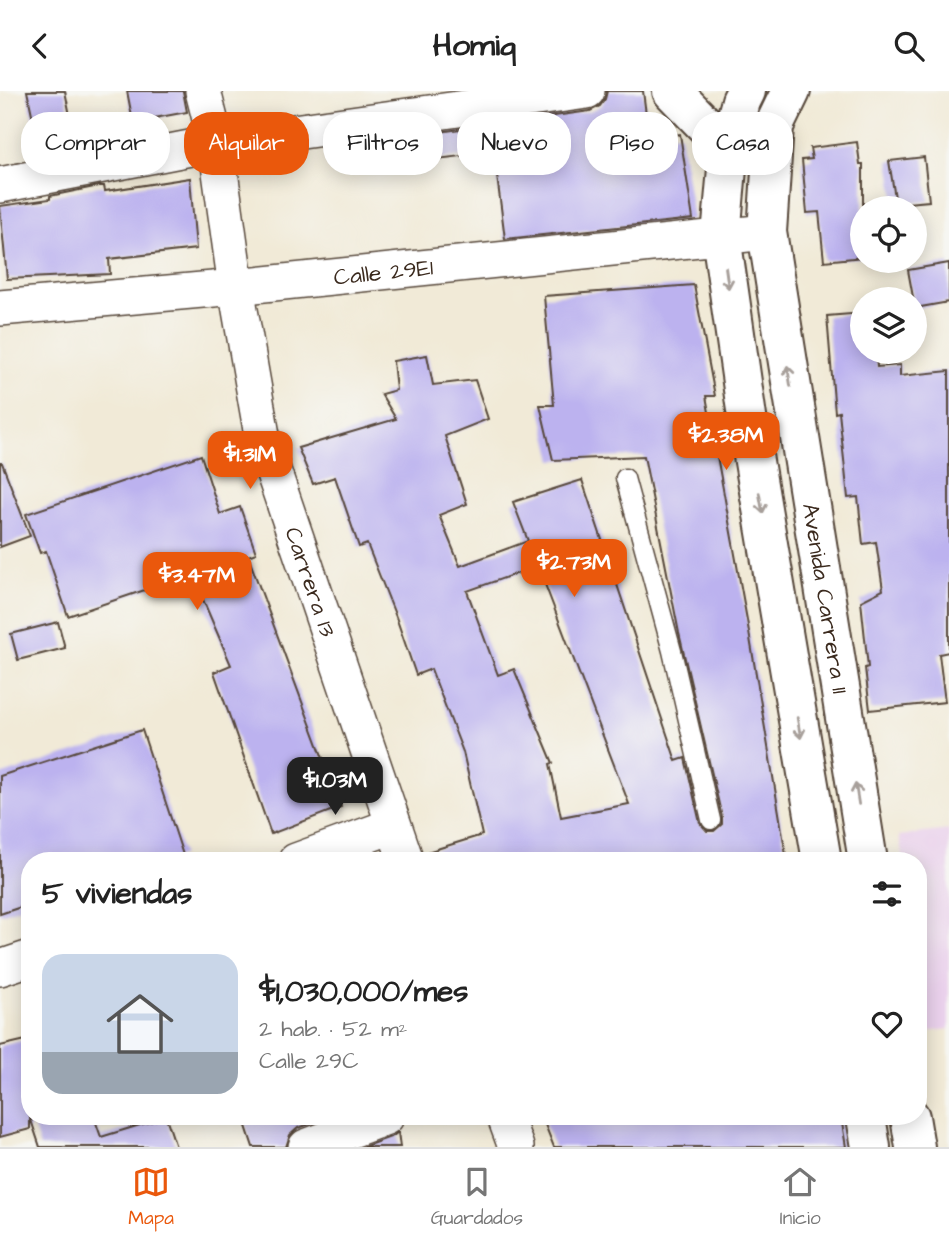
<!DOCTYPE html>
<html lang="es">
<meta charset="utf-8">
<style>
:root{--surface:#fff;--page:#f2f2f2;--text:#222;--muted:#767676;--line:#e0e0e0;--accent:#ea580c}
body{margin:0;font-family:"Architects Daughter",sans-serif;background:var(--page);color:var(--text);height:100vh;display:flex;flex-direction:column;font-size:26px;white-space:nowrap}
*{box-sizing:border-box;margin:0}
p{font-size:23px;color:var(--muted)}
.icon{flex:none;width:38px;height:38px;fill:none;stroke:currentColor;stroke-width:2;stroke-linecap:round;stroke-linejoin:round}
.map{position:relative;flex:1;overflow:hidden}
.panel{position:absolute;left:21px;top:761px;width:906px;height:273px;display:flex;flex-direction:column;background:var(--surface);border-radius:28px;box-shadow:0 4px 18px #0003}
.panel>*{flex:none}
.hud{position:absolute;left:21px;top:21px;width:908px;height:63px;display:flex;gap:14px}
.fabs{position:absolute;left:850px;top:105px;display:grid;gap:14px}
.fabs a{display:grid;place-items:center;width:77px;height:77px;border-radius:50%;background:var(--surface);box-shadow:0 4px 18px #0003;font-size:35px}
.price{position:absolute;translate:-50% -60px;padding:0 16px;border-radius:14px;background:var(--accent);color:#fff;font-size:23px;line-height:46px;filter:drop-shadow(0 2px 4px #0008)}
.price::after{content:'';position:absolute;left:50%;top:42px;width:21px;height:16px;margin-left:-10px;background:inherit;clip-path:polygon(0 0,100% 0,50% 100%)}
.price.active{background:#222;color:#fff}
ul{padding:0;list-style:none}
li{display:flex;align-items:center;gap:21px;height:175px;padding:0 21px}
li+li{border-top:2px solid var(--line)}
li span{display:grid;place-items:center;flex:none;width:196px;height:140px;border-radius:21px;color:#555}
li>.icon{margin-inline-start:auto}
span .icon{width:84px;height:84px;fill:#fffc;stroke-width:1}
li b{font-size:30px}
h2{display:flex;justify-content:space-between;align-items:center;height:84px;padding:0 21px;font-size:30px}
.chip{padding:0 24px;border-radius:28px;background:var(--surface);box-shadow:0 4px 18px #0003;font-size:24px;line-height:63px}
.chip.active{background:var(--accent);color:#fff}
header{display:flex;justify-content:space-between;align-items:center;height:91px;padding:0 21px;background:var(--surface);font-size:32px;font-weight:800}
.dock{display:flex;justify-content:space-around;align-items:center;height:98px;border-top:2px solid var(--line);background:var(--surface);font-size:19px;color:var(--muted)}
.dock a{display:grid;justify-items:center;gap:4px}
.dock .active{color:var(--accent)}
.map>svg:first-child{display:block}
.built{fill:#ead1ec}
.building{fill:#bcb2ef;fill-rule:evenodd}
.lines{fill:none;stroke-linecap:round;stroke-linejoin:round}
.service-casing{stroke:#56473a;stroke-width:21}
.minor-casing{stroke:#56473a;stroke-width:38}
.tertiary-casing{stroke:#56473a;stroke-width:42}
.service{stroke:#fff;stroke-width:18}
.minor{stroke:#fff;stroke-width:35}
.tertiary{stroke:#fff;stroke-width:38}
.oneway{stroke:#a79f9a}
.labels{text-anchor:middle;stroke-width:5;stroke-linejoin:round;paint-order:stroke}
.street-label{font-size:23px;fill:#3b2a1e;stroke:#f6f6f2}
</style>
<header><svg class="icon" aria-label="back" viewBox="0 0 24 24"><path d="M15 5l-7 7 7 7"/></svg>Homiq<svg class="icon" aria-label="search" viewBox="0 0 24 24"><circle cx="10" cy="10" r="6"/><path d="M15 15l6 6"/></svg></header>
<div class="map">
<svg width="949" height="1056" viewBox="0 0 949 1056">
<rect width="100%" height="100%" fill="#f6f6f2"/>
<filter id="ink" filterUnits="userSpaceOnUse"><feTurbulence type="fractalNoise" baseFrequency=".0143" numOctaves="2"/><feDisplacementMap in="SourceGraphic" scale="14" xChannelSelector="R" yChannelSelector="G"/><feConvolveMatrix kernelMatrix="1 2 1 2 8 2 1 2 1" color-interpolation-filters="sRGB"/></filter>
<filter id="wash" filterUnits="userSpaceOnUse"><feTurbulence type="fractalNoise" baseFrequency=".00686" numOctaves="4" result="noise"/><feDisplacementMap in="SourceGraphic" scale="28" xChannelSelector="R" yChannelSelector="G"/><feGaussianBlur stdDeviation="1.57" result="paint"/><feColorMatrix in="noise" values="0 0 0 0 0 0 0 0 0 0 0 0 0 0 0 0 0 1.4 0 .05"/><feComposite in="paint" operator="in"/></filter>
<g filter="url(#wash)">
<rect width="100%" height="100%" fill="#f1ead7"/>
<path class="built" d="M949 739V938L926 941 919 890V770H903L899 745Z"/>
<g id="blocks">
<path class="building" d="M27 0H65L77 59 41 65Z
M127 0H183L187 21 133 31Z
M607 0H643L649 47 680 43 693 128 505 148 494 61 413 71 410 45 590 20 600 15 605 8Z
M857 51 860 73H863V166L824 170 819 121 807 122 802 69 812 68 810 57Z
M924 66 929 110 896 113 889 70Z
M190 87 196 158 109 168 110 183 7 188 0 115 50 108V105L99 95H104L105 100Z
M949 172V211L915 217 908 179Z
M694 194 715 305H706L747 529 786 764 743 770H426L424 762 482 744 463 661 431 578 416 584 396 526 367 453 359 456 335 386 313 393 298 357 396 328 381 303 396 299 393 270 427 264 433 294 475 289 488 328 445 345 467 413 439 424 460 475 528 450 513 411 582 389 676 670 685 667 700 732 707 740H714L722 733V726L679 542 644 365 553 369 540 314H554L544 205ZM538 475 629 713 561 726 550 673 553 672 514 578 498 584 467 500Z
M863 222V261H876L877 276 900 274V285L949 280V561L939 563 945 611 870 619 865 577 868 576 861 510 883 499 876 451 863 453 858 406 848 407 839 321 835 322 827 225Z
M201 364 220 423 240 416 256 462 248 465 341 716 271 743 214 581 231 574 192 483 68 525 46 460 40 462 26 423Z
M0 372H2L30 445 0 456Z
M58 531 65 557 18 569 11 543Z
M142 639 183 764 164 770H30V813L0 823V685Z
M30 948V1038L0 1046V955Z
M30 1026H94L101 1046 166 1026 176 1056H40Z
M243 1026H330L298 1037 290 1044 286 1056H253Z
M542 1026H841L846 1056H554Z
M398 1041 400 1056H363L393 1045Z"/>
</g>
</g>
<g filter="url(#ink)">
<use href="#blocks" fill-opacity="0" stroke="#56473a" stroke-width="2"/>
<g class="lines">
<defs>
<path id="service" d="M625 387 672 560 711 729"/>
<g id="minor">
<path id="s1" d="M203 0 216 52 236 196 263 350 406 770"/>
<path d="M0 94 216 52 587 0"/>
<path id="s2" d="M0 217 236 196 767 141"/>
<path d="M296 770 392 735"/>
<path d="M0 877 30 867"/>
<path d="M505 1026 516 1056"/>
<path d="M306 1056 386 1026"/>
</g>
<g id="tertiary">
<path d="M672 0 714 43 729 55 750 58"/>
<path d="M746 0 741 10 729 55 721 145 750 347 822 770"/>
<path id="s3" d="M791 0 774 35 767 141 868 770"/>
<path d="M866 1026 871 1056"/>
<path d="M910 1026 915 1056"/>
</g>
</defs>
<use href="#service" class="service-casing"/>
<use href="#minor" class="minor-casing"/>
<use href="#tertiary" class="tertiary-casing"/>
<use href="#service" class="service"/>
<use href="#minor" class="minor"/>
<use href="#tertiary" class="tertiary"/>
</g>
<defs><path id="oneway-shaft" d="M-6 0H5M1.5-3L5.5 0L1.5 3" fill="none" stroke-width="1.6" stroke-linecap="round" stroke-linejoin="round" transform="scale(1.75)"/></defs>
<g class="oneway">
<use href="#oneway-shaft" transform="translate(727 187) rotate(82)"/>
<use href="#oneway-shaft" transform="translate(789 285) rotate(-99)"/>
<use href="#oneway-shaft" transform="translate(761 412) rotate(80)"/>
<use href="#oneway-shaft" transform="translate(799 637) rotate(80)"/>
<use href="#oneway-shaft" transform="translate(857 703) rotate(-99)"/>
</g>
</g>
<g class="labels">
<g class="street-label">
<text dy="8" stroke="none"><textPath href="#s2" startOffset="385">Calle 29E1</textPath></text>
<text dy="8" stroke="none"><textPath href="#s1" startOffset="504">Carrera 13</textPath></text>
<text dy="8" stroke="none"><textPath href="#s3" startOffset="516">Avenida Carrera 11</textPath></text>
</g>
</g>
</svg>
<div class="fabs">
<a><svg class="icon" aria-label="locate" viewBox="0 0 24 24"><circle cx="12" cy="12" r="6"/><path d="M12 2v4M12 18v4M2 12h4M18 12h4"/></svg></a>
<a><svg class="icon" aria-label="layers" viewBox="0 0 24 24"><path d="M12 4l9 5-9 5-9-5zM3 14l9 5 9-5"/></svg></a>
</div>
<b class="price" style="left:726px;top:381px">$2.38M</b>
<b class="price" style="left:250px;top:400px">$1.31M</b>
<b class="price" style="left:574px;top:508px">$2.73M</b>
<b class="price" style="left:197px;top:521px">$3.47M</b>
<b class="price active" style="left:335px;top:726px">$1.03M</b>
<div class="hud">
<a class="chip">Comprar</a>
<a class="chip active">Alquilar</a>
<a class="chip">Filtros</a>
<a class="chip">Nuevo</a>
<a class="chip">Piso</a>
<a class="chip">Casa</a>
</div>
<section class="panel">
<h2>5 viviendas<svg class="icon" aria-label="filters" viewBox="0 0 24 24"><path d="M4 7h16M4 17h16"/><circle cx="9" cy="7" r="2"/><circle cx="15" cy="17" r="2"/></svg></h2>
<ul>
<li><span style="background:linear-gradient(#c9d6e8 70%,#9aa5b1 0)"><svg class="icon" aria-label="home" viewBox="0 0 24 24"><path d="M3 11l9-7 9 7M6 9v11h12V9"/></svg></span><div><b>$1,030,000/mes</b><p>2 hab. · 52 m²</p><p>Calle 29C</p></div><svg class="icon" aria-label="heart" viewBox="0 0 24 24"><path d="M12 20l-8-8c-3-5 5-10 8-4 3-6 11-1 8 4z"/></svg></li>
</ul>
</section>
</div>
<nav class="dock">
<a class="active"><svg class="icon" aria-label="map" viewBox="0 0 24 24"><path d="M3 6l6-2 6 2 6-2v14l-6 2-6-2-6 2zM9 4v14M15 6v14"/></svg>Mapa</a>
<a><svg class="icon" aria-label="saved" viewBox="0 0 24 24"><path d="M7 4h10v16l-5-4-5 4z"/></svg>Guardados</a>
<a><svg class="icon" aria-label="home" viewBox="0 0 24 24"><path d="M3 11l9-7 9 7M6 9v11h12V9"/></svg>Inicio</a>
</nav>
